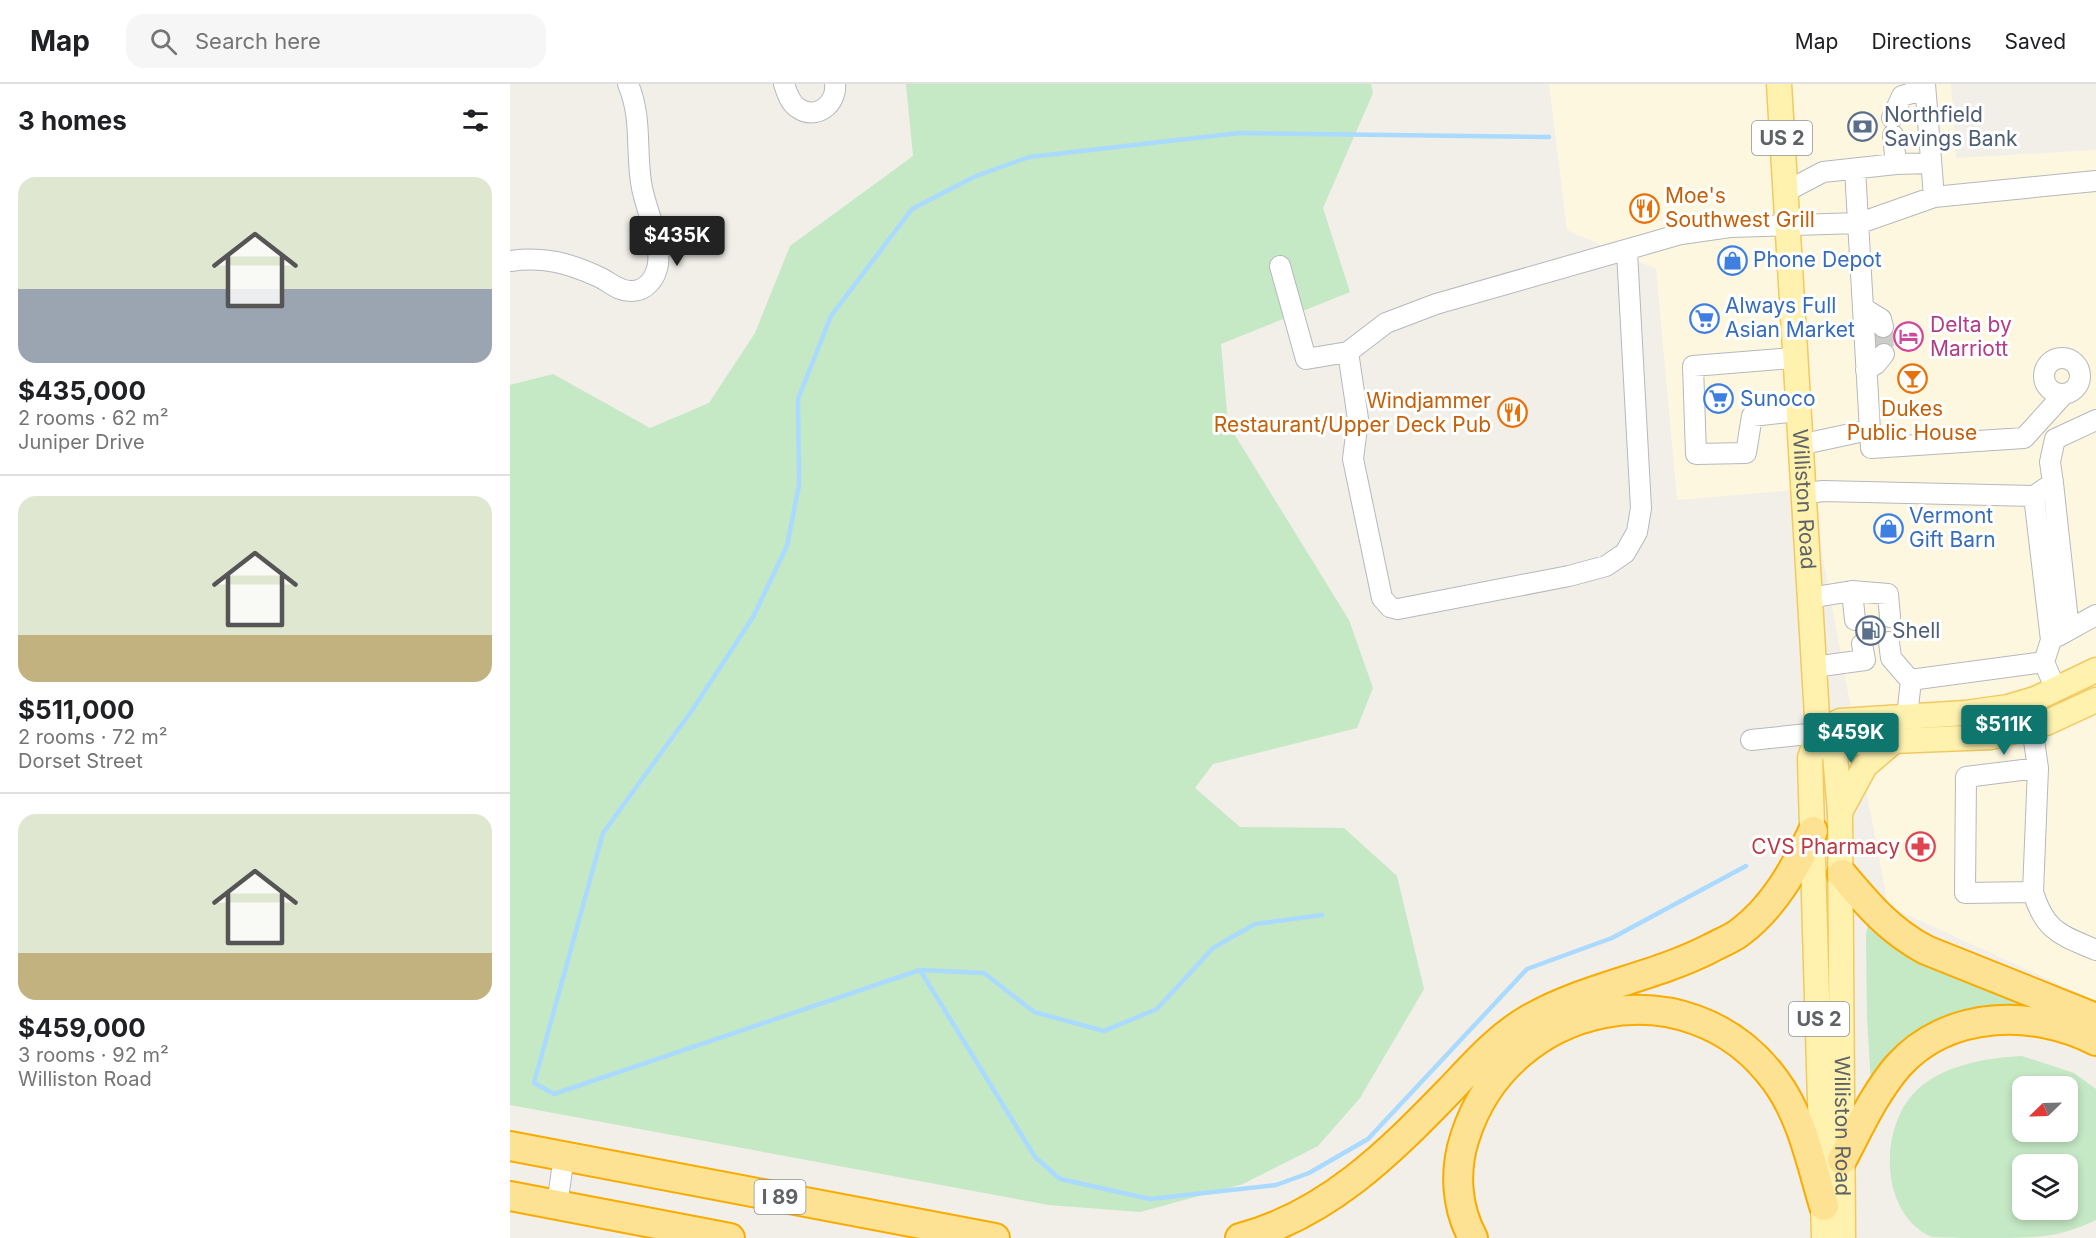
<!DOCTYPE html>
<meta charset="utf-8">
<style>
:root{--surface:#fff;--page:#f6f6f6;--text:#202124;--muted:#757577;--line:#e0e0e0;--accent:#0f766e}
body{margin:0;font-family:Inter,sans-serif;background:var(--page);color:var(--text);height:100vh;display:flex;flex-direction:column;font-size:22px;white-space:nowrap}
*{box-sizing:border-box;margin:0}
p{font-size:20px;color:var(--muted)}
.icon{flex:none;width:33px;height:33px;fill:none;stroke:currentColor;stroke-width:2;stroke-linecap:round;stroke-linejoin:round}
.map{position:relative;flex:1;overflow:hidden}
.drawer{display:flex;flex-direction:column;background:var(--surface);width:510px}
.drawer>*{flex:none}
.needle{width:39px;rotate:247deg}
.controls{position:absolute;left:1502px;top:992px;display:grid;gap:12px}
.controls a{display:grid;place-items:center;width:66px;height:66px;border-radius:12px;background:var(--surface);box-shadow:0 3px 9px #0003;font-size:30px}
.price{position:absolute;translate:-50% -51px;padding:0 14px;border-radius:6px;background:var(--accent);color:#fff;font-size:20px;line-height:39px;filter:drop-shadow(0 2px 3px #0008)}
.price::after{content:'';position:absolute;left:50%;top:36px;width:18px;height:14px;margin-left:-9px;background:inherit;clip-path:polygon(0 0,100% 0,50% 100%)}
.price.current{background:#222;color:#fff}
ul{padding:0;list-style:none}
li{display:grid;align-content:center;gap:12px;height:318px;padding:0 18px}
li+li{border-top:2px solid var(--line)}
li span{display:grid;place-items:center;height:186px;border-radius:18px;color:#555}
li>.icon{margin-inline-start:auto}
span .icon{width:108px;height:108px;fill:#fffc;stroke-width:1}
li b{font-size:26px}
h2{display:flex;justify-content:space-between;align-items:center;height:72px;padding:0 18px;font-size:26px}
header{display:flex;align-items:center;gap:36px;box-sizing:border-box;height:84px;padding:0 30px;background:var(--surface);border-bottom:2px solid var(--line)}
header strong{font-size:28px}
nav{display:flex;gap:33px;margin-inline-start:auto;font-size:21px}
.search{width:420px;height:54px;background:var(--page);display:flex;align-items:center;gap:15px;box-sizing:border-box;padding:0 21px;border-radius:18px;color:var(--muted);font-size:22px}
main{display:flex;flex:1;min-height:0}
.map>svg:first-child{display:block}
.commercial{fill:#fef7e0}
.green{fill:#c5e8c5;fill-rule:evenodd}
.lines{fill:none;stroke-linecap:round;stroke-linejoin:round}
.stream{stroke:#aadaff;stroke-width:4.5}
.minor-tunnel{stroke:#ccccc8;stroke-width:20;stroke-dasharray:20 10;stroke-linecap:butt}
.minor-casing{stroke:#b5b8bc;stroke-width:22}
.major-casing{stroke:#f2c960;stroke-width:27}
.highway-casing{stroke:#f9ab00;stroke-width:32}
.minor{stroke:#fff;stroke-width:20}
.major{stroke:#fff2af;stroke-width:24}
.highway{stroke:#fde293;stroke-width:28}
.labels{text-anchor:middle;stroke-width:6;stroke-linejoin:round;paint-order:stroke}
.shield{fill:#fff;stroke:#8f9295;stroke-width:1.5}
.shield-label{font-size:20px;font-weight:bold;fill:#5f6368}
.service-label{font-size:21px;fill:#4e5e75;stroke:#fff;text-anchor:start}
.food-label{font-size:21px;fill:#c56008;stroke:#fff;text-anchor:start}
.shop-label{font-size:21px;fill:#366cbe;stroke:#fff;text-anchor:start}
.hotel-label{font-size:21px;fill:#b23c85;stroke:#fff;text-anchor:start}
.street-label{font-size:21px;fill:#5f6368;stroke:#fff}
.health-label{font-size:21px;fill:#be3a42;stroke:#fff;text-anchor:end}
</style>
<header>
<strong>Map</strong>
<div class="search"><svg class="icon" aria-label="search" viewBox="0 0 24 24"><circle cx="10" cy="10" r="6"/><path d="M15 15l6 6"/></svg>Search here</div>
<nav><a>Map</a><a>Directions</a><a>Saved</a></nav>
</header>
<main>
<section class="drawer">
<h2>3 homes<svg class="icon" aria-label="filters" viewBox="0 0 24 24"><path d="M4 7h16M4 17h16"/><circle cx="9" cy="7" r="2"/><circle cx="15" cy="17" r="2"/></svg></h2>
<ul>
<li><span style="background:linear-gradient(#dfe7d0 60%,#9aa5b1 0)"><svg class="icon" aria-label="home" viewBox="0 0 24 24"><path d="M3 11l9-7 9 7M6 9v11h12V9"/></svg></span><div><b>$435,000</b><p>2 rooms · 62 m²</p><p>Juniper Drive</p></div></li>
<li><span style="background:linear-gradient(#dfe7d0 75%,#c2b280 0)"><svg class="icon" aria-label="home" viewBox="0 0 24 24"><path d="M3 11l9-7 9 7M6 9v11h12V9"/></svg></span><div><b>$511,000</b><p>2 rooms · 72 m²</p><p>Dorset Street</p></div></li>
<li><span style="background:linear-gradient(#dfe7d0 75%,#c2b280 0)"><svg class="icon" aria-label="home" viewBox="0 0 24 24"><path d="M3 11l9-7 9 7M6 9v11h12V9"/></svg></span><div><b>$459,000</b><p>3 rooms · 92 m²</p><p>Williston Road</p></div></li>
</ul>
</section>
<div class="map">
<svg width="1586" height="1154" viewBox="0 0 1586 1154">
<rect width="100%" height="100%" fill="#f1efe8"/>
<path class="commercial" d="M1039 0H1441L1446 74 1586 66V917L1378 822 1312 469 1307 404 1167 416 1146 185 1057 146Z"/>
<path class="green" d="M396 0H861L863 9 813 124 840 208 711 260 718 340 839 536 863 604 847 644 703 680 685 704 730 743 834 744 887 792 914 905 850 1014 808 1062 733 1100 630 1128 539 1121 0 1021V301L43 290 140 344 199 319 245 249 280 162 403 72Z
M1359 837 1561 932 1485 927 1361 1000 1357 933 1356 850Z
M1512 972 1564 989 1586 1005V1136C1549 1154 1525 1154 1485 1154 1471 1154 1433 1154 1422 1153 1370 1130 1369 1048 1403 1010 1430 981 1475 974 1512 972ZM1512 1002H1557V1047H1512ZM1512 1080H1557V1125H1512Z"/>
<g class="lines">
<path class="stream" d="M812 831 745 840 703 864 647 925 594 947 524 928 474 889 410 886 44 1010 24 999 93 749 183 625 243 533 277 462 289 401 288 315 321 232 402 125 466 92 519 73 729 49 1039 53
M410 886 525 1073 550 1095 640 1115 766 1101 799 1089 858 1055 1017 885 1102 854 1236 782"/>
<path class="minor-tunnel" d="M1373 243 1374 270"/>
<defs>
<path id="minor" d="M274 0C277 9 280 19 288 24 306 37 327 20 325 0
M1415 0 1424 113
M1382 34 1392 12 1415 5
M1383 51 1386 80
M1345 85 1361 364 1514 354 1554 310
M1275 108 1313 88 1386 80 1420 79
M0 177C33 172 59 179 89 193 100 198 109 208 122 207 136 207 146 194 148 180 151 155 137 129 132 104 125 69 133 35 118 0
M770 182 796 275 838 268 876 239 926 220 1171 150 1220 143 1350 139 1424 113 1586 97
M1353 224 1371 235 1373 243
M838 268 848 335 843 375 872 514 880 523 888 525 1059 492 1096 482 1115 469 1127 448 1131 424 1117 168
M1534 292a18 18 0 1 1 36 0a18 18 0 1 1-36 0Z
M1283 274 1183 282 1186 370 1236 369 1242 332 1287 327
M1356 286 1366 280 1374 270
M1289 361 1359 346
M1543 399 1559 546
M1292 410 1313 407 1524 412
M1342 507 1378 510 1380 533
M1299 514 1342 507 1345 536
M1548 552 1586 531
M1379 558 1381 574 1400 596 1534 578
M1304 583 1355 576 1352 560
M1546 606 1534 578 1541 556 1524 412 1543 399 1540 378 1545 355 1586 336
M1397 633 1401 596
M1522 643 1528 684 1523 808 1455 809 1456 693 1528 684
M1241 656 1308 649
M1523 808C1535 848 1551 851 1586 866
M47 1121 54 1072"/>
<g id="major">
<path id="s1" d="M1269 0 1308 649 1300 674 1314 1154"/>
<path id="s2" d="M1308 649 1325 671 1330 728 1333 1154"/>
<path d="M1308 649 1330 637 1455 629 1498 623 1525 615 1586 586"/>
<path d="M1308 649 1333 659 1481 653 1536 639 1586 616"/>
<path d="M1330 728 1355 682 1383 658"/>
</g>
<path id="highway" d="M1332 790C1358 821 1380 847 1416 866L1586 934
M0 1062 485 1154
M1332 1076C1349 1044 1364 1010 1388 982 1438 926 1524 925 1586 957
M0 1112 220 1154
M730 1154C817 1131 879 1069 939 1007 963 982 986 955 1016 937 1073 903 1143 894 1201 864 1210 859 1221 855 1229 849 1264 823 1284 786 1303 747
M963 1154C946 1123 944 1086 955 1053 998 917 1178 878 1265 996 1292 1032 1301 1079 1314 1122"/>
</defs>
<use href="#minor" class="minor-casing"/>
<use href="#major" class="major-casing"/>
<use href="#highway" class="highway-casing"/>
<use href="#minor" class="minor"/>
<use href="#major" class="major"/>
<use href="#highway" class="highway"/>
</g>
<defs>
<symbol id="bank-ring" viewBox="-11 -11 22 22"><circle r="9.5" fill="#fff" stroke="#5c6f8a" stroke-width="1.5"/><path d="M-6-4H6V4H-6ZM0-2.3a2.3 2.3 0 1 0 0 4.6a2.3 2.3 0 1 0 0-4.6Z" fill="#5c6f8a"/></symbol>
<symbol id="restaurant-ring" viewBox="-11 -11 22 22"><circle r="9.5" fill="#fff" stroke="#e8710a" stroke-width="1.5"/><path d="M-5-6h1v4h1v-4h1v4h1v-4h1v5L-1.5 .5V6h-2V.5L-5-1ZM5-6V6H3V1.5H1.5Q1.5-4 5-6Z" fill="#e8710a"/></symbol>
<symbol id="shop-ring" viewBox="-11 -11 22 22"><circle r="9.5" fill="#fff" stroke="#3f7fe0" stroke-width="1.5"/><path d="M-5-2.5h2.3a2.7 3.5 0 0 1 5.4 0H5L5.5 6h-11ZM-1.5-2.5h3a1.5 2.3 0 0 0-3 0Z" fill="#3f7fe0"/></symbol>
<symbol id="supermarket-ring" viewBox="-11 -11 22 22"><circle r="9.5" fill="#fff" stroke="#3f7fe0" stroke-width="1.5"/><path d="M-6-5.5h2.5l.6 2H6L4.5 2H-2.5L-4.4-4H-6ZM-1.5 3.2a1.3 1.3 0 1 0 .1 0ZM3 3.2a1.3 1.3 0 1 0 .1 0Z" fill="#3f7fe0"/></symbol>
<symbol id="hotel-ring" viewBox="-11 -11 22 22"><circle r="9.5" fill="#fff" stroke="#d1479c" stroke-width="1.5"/><path d="M-6-4.5h1.5V1H6V5H4.5V3h-9V5H-6ZM-4 0a1.8 1.8 0 1 1 3.6 0ZM.5 0V-2.5h3Q6-2.5 6 0Z" fill="#d1479c"/></symbol>
<symbol id="bar-ring" viewBox="-11 -11 22 22"><circle r="9.5" fill="#fff" stroke="#e8710a" stroke-width="1.5"/><path d="M-6-5H6L.8 .8V4.5H3.5V6h-7V4.5H-.8V.8Z" fill="#e8710a"/></symbol>
<symbol id="fuel-ring" viewBox="-11 -11 22 22"><circle r="9.5" fill="#fff" stroke="#5c6f8a" stroke-width="1.5"/><path d="M-5.5-6h7V0h2V4h1.3V-2.5L3-4.5l.8-.8L6-3V5H2.5V1h-1V6h-7ZM-4.2-4.7v3.2H.2V-4.7Z" fill="#5c6f8a"/></symbol>
<symbol id="pharmacy-ring" viewBox="-11 -11 22 22"><circle r="9.5" fill="#fff" stroke="#e0444e" stroke-width="1.5"/><path d="M-2-6h4v4h4v4h-4v4h-4v-4h-4v-4h4Z" fill="#e0444e"/></symbol>
</defs>
<g fill-rule="evenodd">
<use href="#bank-ring" x="1336" y="26" width="33" height="33"/>
<use href="#restaurant-ring" x="1118" y="108" width="33" height="33"/>
<use href="#shop-ring" x="1206" y="160" width="33" height="33"/>
<use href="#supermarket-ring" x="1178" y="218" width="33" height="33"/>
<use href="#hotel-ring" x="1382" y="236" width="33" height="33"/>
<use href="#bar-ring" x="1386" y="278" width="33" height="33"/>
<use href="#supermarket-ring" x="1192" y="298" width="33" height="33"/>
<use href="#restaurant-ring" x="986" y="312" width="33" height="33"/>
<use href="#shop-ring" x="1362" y="428" width="33" height="33"/>
<use href="#fuel-ring" x="1344" y="530" width="33" height="33"/>
<use href="#pharmacy-ring" x="1394" y="746" width="33" height="33"/>
</g>
<g class="labels">
<g class="shield">
<rect x="1242" y="37" width="60" height="34" rx="4.5"/>
<rect x="1279" y="918" width="60" height="34" rx="4.5"/>
<rect x="244.5" y="1096" width="51" height="34" rx="4.5"/>
</g>
<g class="shield-label">
<text x="1272" y="61">US 2</text>
<text x="1309" y="942">US 2</text>
<text x="270" y="1120">I 89</text>
</g>
<g class="service-label">
<text x="1374" y="38">Northfield<tspan x="1374" dy="24">Savings Bank</tspan></text>
<text x="1382" y="554">Shell</text>
</g>
<g class="food-label">
<text x="1155" y="119">Moe's<tspan x="1155" dy="24">Southwest Grill</tspan></text>
<text x="981" y="324" text-anchor="end">Windjammer<tspan x="981" dy="24">Restaurant/Upper Deck Pub</tspan></text>
<text x="1402" y="332" text-anchor="middle">Dukes<tspan x="1402" dy="24">Public House</tspan></text>
</g>
<g class="shop-label">
<text x="1243" y="183">Phone Depot</text>
<text x="1215" y="229">Always Full<tspan x="1215" dy="24">Asian Market</tspan></text>
<text x="1230" y="322">Sunoco</text>
<text x="1399" y="439">Vermont<tspan x="1399" dy="24">Gift Barn</tspan></text>
</g>
<g class="hotel-label">
<text x="1420" y="248">Delta by<tspan x="1420" dy="24">Marriott</tspan></text>
</g>
<g class="street-label">
<text dy="7" stroke="none"><textPath href="#s1" startOffset="416">Williston Road</textPath></text>
<text dy="7" stroke="none"><textPath href="#s2" startOffset="399">Williston Road</textPath></text>
</g>
<g class="health-label">
<text x="1390" y="770">CVS Pharmacy</text>
</g>
</g>
</svg>
<div class="controls">
<a><svg class="needle" viewBox="-14 -14 28 28"><path d="M0-13l5 13h-10z" fill="#e53935"/><path d="M0 13l5-13h-10z" fill="#757577"/></svg></a>
<a><svg class="icon" aria-label="layers" viewBox="0 0 24 24"><path d="M12 4l9 5-9 5-9-5zM3 14l9 5 9-5"/></svg></a>
</div>
<b class="price current" style="left:167px;top:183px">$435K</b>
<b class="price" style="left:1494px;top:672px">$511K</b>
<b class="price" style="left:1341px;top:680px">$459K</b>
</div>
</main>
